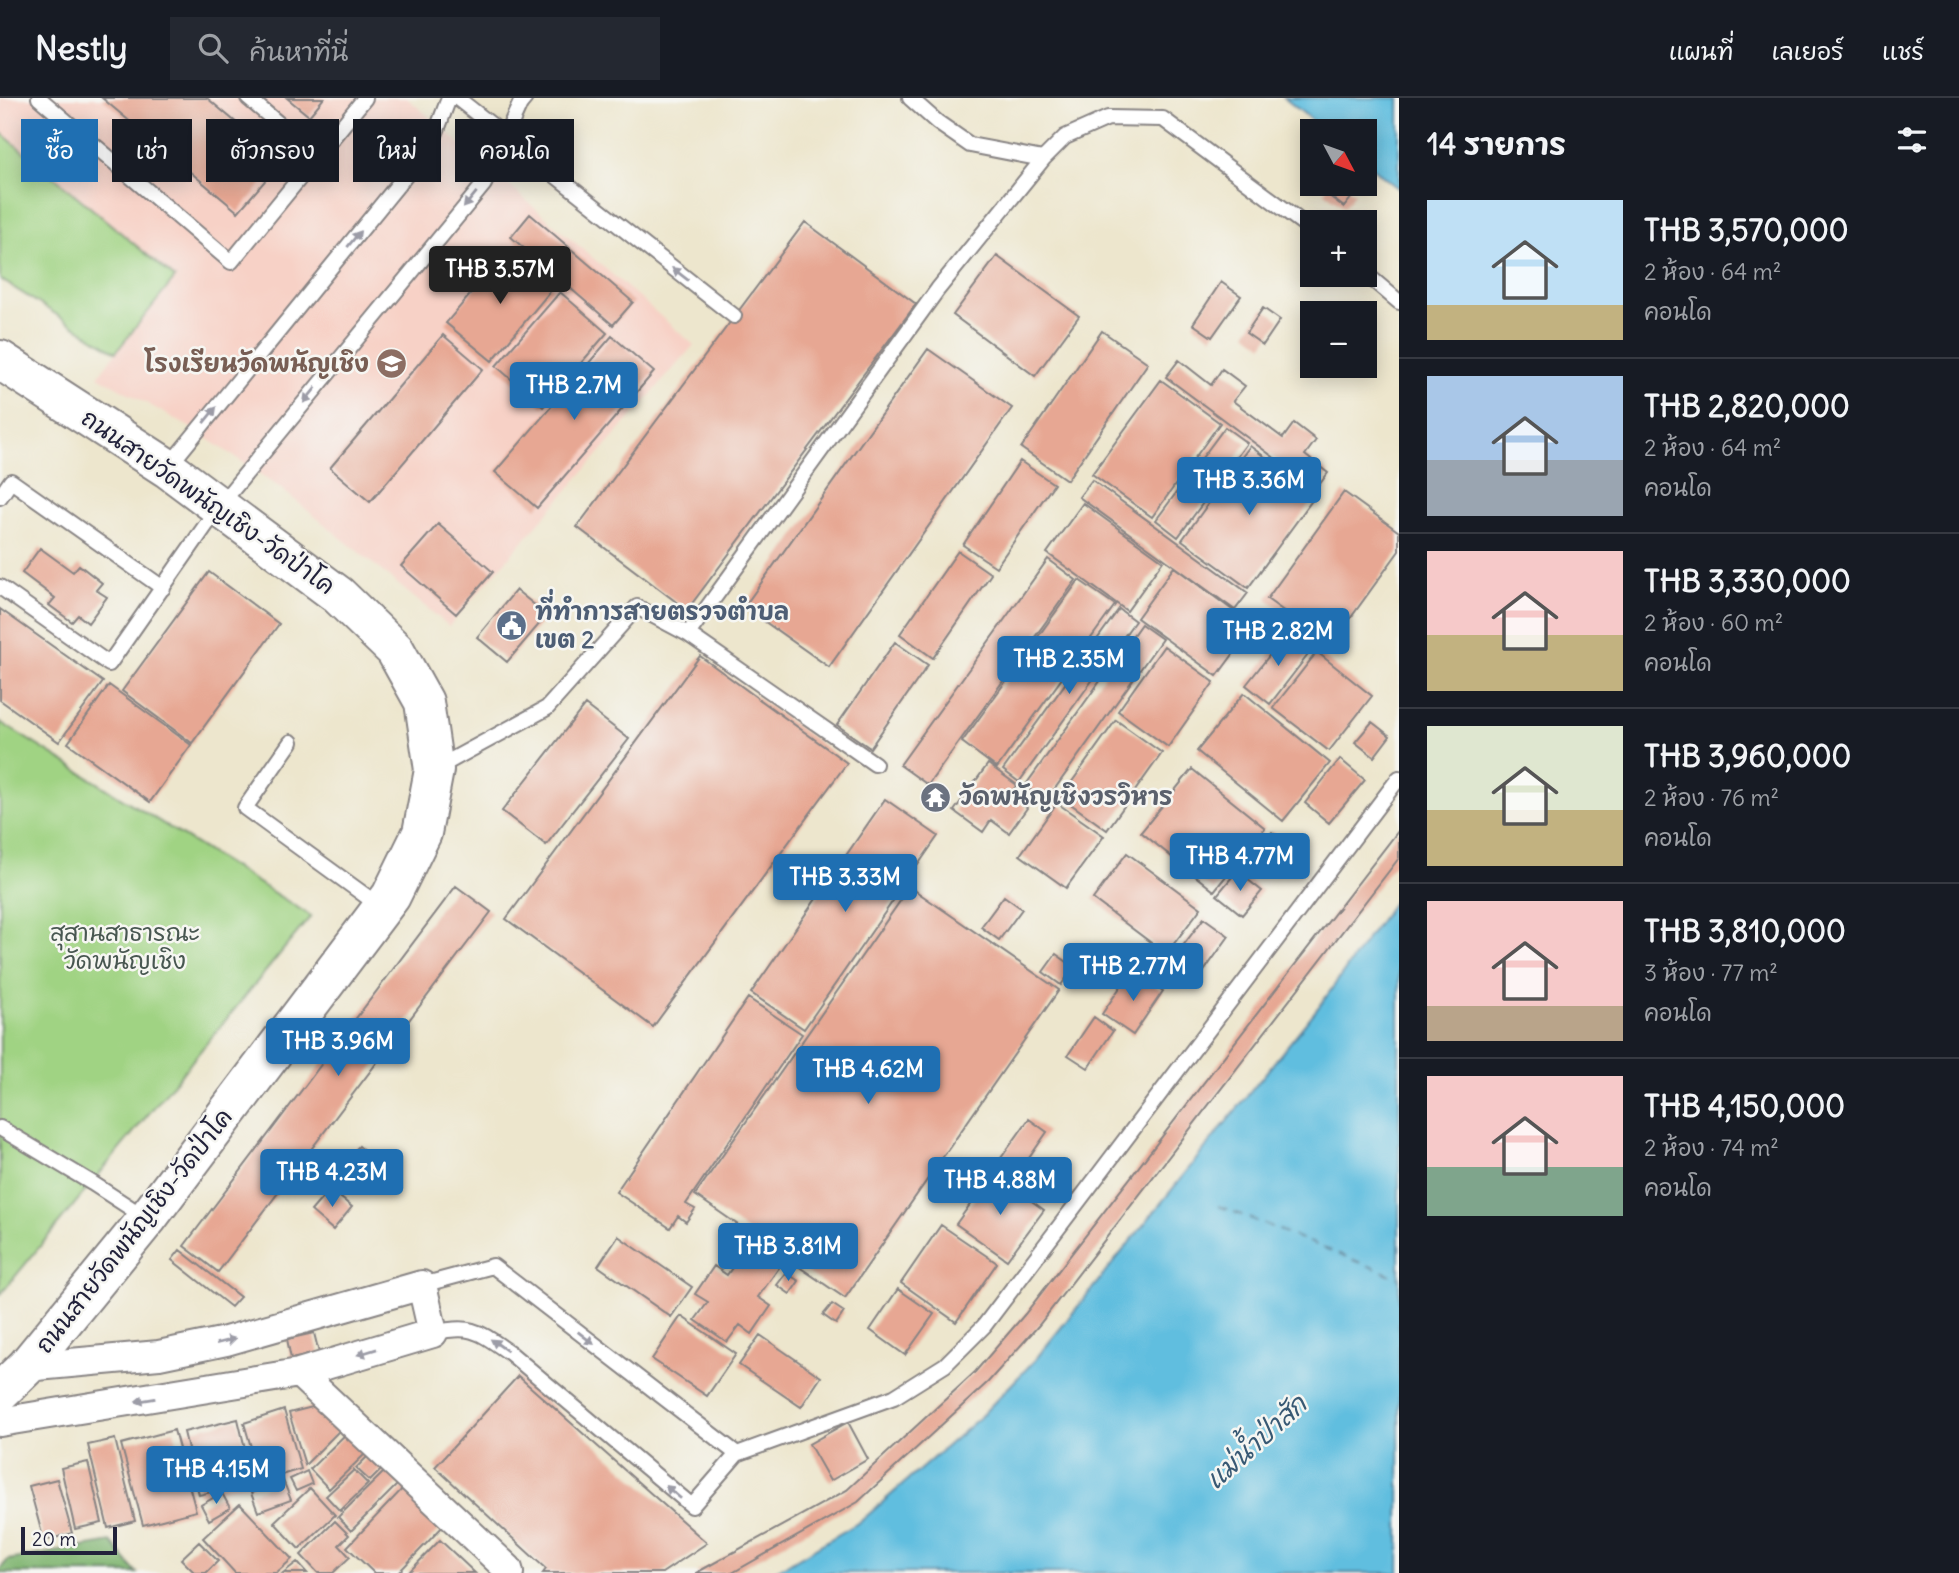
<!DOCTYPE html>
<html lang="th">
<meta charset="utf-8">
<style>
:root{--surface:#171b24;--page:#242831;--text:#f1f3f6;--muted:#9ea1a6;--line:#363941;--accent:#1f6fb2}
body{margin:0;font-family:Delius,"Playpen Sans Thai",sans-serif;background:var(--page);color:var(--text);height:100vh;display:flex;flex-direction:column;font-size:26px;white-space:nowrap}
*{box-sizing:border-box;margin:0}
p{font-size:23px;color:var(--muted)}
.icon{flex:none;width:38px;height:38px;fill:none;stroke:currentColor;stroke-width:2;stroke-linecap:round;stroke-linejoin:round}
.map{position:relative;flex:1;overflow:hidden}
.drawer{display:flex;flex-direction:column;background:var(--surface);width:560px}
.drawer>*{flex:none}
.banner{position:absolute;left:21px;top:21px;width:665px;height:63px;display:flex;gap:14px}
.needle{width:46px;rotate:131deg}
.controls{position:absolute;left:1300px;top:21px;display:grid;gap:14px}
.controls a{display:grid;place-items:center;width:77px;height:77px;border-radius:0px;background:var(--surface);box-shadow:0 4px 18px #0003;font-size:35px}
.scale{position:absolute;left:21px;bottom:18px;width:96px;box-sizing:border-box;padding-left:7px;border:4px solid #22223b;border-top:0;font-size:19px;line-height:24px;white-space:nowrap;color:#22223b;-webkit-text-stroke:5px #f6f6f2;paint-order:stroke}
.price{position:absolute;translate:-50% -60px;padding:0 16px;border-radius:7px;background:var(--accent);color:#fff;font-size:23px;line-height:46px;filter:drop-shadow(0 2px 4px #0008)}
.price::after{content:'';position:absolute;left:50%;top:42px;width:21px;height:16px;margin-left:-10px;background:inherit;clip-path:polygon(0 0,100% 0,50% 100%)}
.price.on{background:#222;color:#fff}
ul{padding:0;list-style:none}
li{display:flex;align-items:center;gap:21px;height:175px;padding:0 28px}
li+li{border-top:2px solid var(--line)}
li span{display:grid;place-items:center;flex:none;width:196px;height:140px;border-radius:0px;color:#555}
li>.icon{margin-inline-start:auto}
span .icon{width:84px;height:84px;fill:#fffc;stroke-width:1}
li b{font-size:30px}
h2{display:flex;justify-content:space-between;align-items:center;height:84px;padding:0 28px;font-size:30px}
.chip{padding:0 24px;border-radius:0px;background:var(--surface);box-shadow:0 4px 18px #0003;font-size:24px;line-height:63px}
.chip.on{background:var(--accent);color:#fff}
header{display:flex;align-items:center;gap:42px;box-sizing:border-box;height:98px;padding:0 35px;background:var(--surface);border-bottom:2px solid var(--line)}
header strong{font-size:33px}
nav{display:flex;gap:38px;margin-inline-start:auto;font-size:24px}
.search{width:490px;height:63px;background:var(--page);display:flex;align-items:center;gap:18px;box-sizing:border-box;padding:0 24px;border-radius:0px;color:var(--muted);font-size:26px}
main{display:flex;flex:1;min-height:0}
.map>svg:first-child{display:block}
.built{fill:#f7d1c6}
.green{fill:#a0d383;stroke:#617a5f;stroke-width:2}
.forest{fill:#80b571;stroke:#516c56;stroke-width:2}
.water{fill:#60bedf;stroke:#41708d;stroke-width:2}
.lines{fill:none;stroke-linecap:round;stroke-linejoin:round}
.ferry{stroke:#385974;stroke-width:2;stroke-dasharray:9 7;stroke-linecap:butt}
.building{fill:#e7a793}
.lane-casing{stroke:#888484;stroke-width:18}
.street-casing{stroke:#888484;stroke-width:32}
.secondary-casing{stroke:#888484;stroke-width:42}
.lane{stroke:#fff;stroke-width:14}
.street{stroke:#fff;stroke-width:28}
.secondary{stroke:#fff;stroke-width:38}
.oneway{fill:#9c9ca7}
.labels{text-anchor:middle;stroke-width:5;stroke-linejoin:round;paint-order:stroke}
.education-label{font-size:24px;font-weight:bold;fill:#785e54;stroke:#f6f6f2;text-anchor:end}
.street-label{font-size:24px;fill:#22223b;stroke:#f6f6f2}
.service-label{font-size:24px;font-weight:bold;fill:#4e5e75;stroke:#f6f6f2;text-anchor:start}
.worship-label{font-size:24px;font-weight:bold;fill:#5b616d;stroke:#f6f6f2;text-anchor:start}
.park-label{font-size:24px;fill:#485751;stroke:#f6f6f2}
.water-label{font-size:26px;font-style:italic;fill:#385974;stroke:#f6f6f2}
</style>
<header>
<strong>Nestly</strong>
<div class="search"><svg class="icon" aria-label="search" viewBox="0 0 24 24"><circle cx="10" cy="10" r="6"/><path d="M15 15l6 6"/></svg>ค้นหาที่นี่</div>
<nav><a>แผนที่</a><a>เลเยอร์</a><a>แชร์</a></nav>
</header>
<main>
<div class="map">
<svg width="1399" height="1475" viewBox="0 0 1399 1475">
<rect width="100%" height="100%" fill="#f6f6f2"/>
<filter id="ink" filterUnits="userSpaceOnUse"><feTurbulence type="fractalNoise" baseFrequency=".0143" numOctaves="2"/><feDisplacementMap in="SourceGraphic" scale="14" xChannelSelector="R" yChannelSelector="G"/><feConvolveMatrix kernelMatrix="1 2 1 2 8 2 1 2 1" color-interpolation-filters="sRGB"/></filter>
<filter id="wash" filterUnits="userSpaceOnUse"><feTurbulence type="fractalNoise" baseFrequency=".00686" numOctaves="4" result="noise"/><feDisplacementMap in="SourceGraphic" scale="28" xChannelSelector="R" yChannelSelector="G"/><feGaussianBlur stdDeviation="1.57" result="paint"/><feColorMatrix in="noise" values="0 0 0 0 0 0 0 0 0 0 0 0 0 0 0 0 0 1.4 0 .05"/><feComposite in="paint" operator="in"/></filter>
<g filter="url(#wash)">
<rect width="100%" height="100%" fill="#ede6cd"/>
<path class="built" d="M0 0H407L694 247 449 528 279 389 198 334 98 278 175 180 0 34Z"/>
<path class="green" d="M0 34 175 180 116 254 0 181Z
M0 624 311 818 0 1197Z"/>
<path class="forest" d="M111 1444 137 1475H0V1471L8 1462Z"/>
<path class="water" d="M1284 0H1399V91L1365 64V33H1326Z
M1399 796V1475H773L861 1423 979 1320 1035 1262 1321 906Z"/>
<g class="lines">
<path class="ferry" d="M1219 1108 1399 1180"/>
</g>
<g id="blocks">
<path class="building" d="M102 0H207L282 63 238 114Z
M287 0H324L309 18Z
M1330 86H1342L1355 95 1344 109 1324 94Z
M530 116 633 204 613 227 511 139Z
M805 124 916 206 687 512 577 429Z
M508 152 553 190 492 263 446 225Z
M997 158 1079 218 1035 278 953 217Z
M1221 184 1241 198 1212 239 1193 226Z
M560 194 607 235 543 309 496 268Z
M1263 210 1280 222 1263 247 1246 235Z
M1102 233 1148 265 1067 382 1021 350Z
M443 237 483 271 370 404 330 370Z
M612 238 654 274 537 410 495 374Z
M928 251 1012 310 829 569 744 509Z
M1179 262 1211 287 1222 271 1245 288 1233 303 1283 340 1294 325 1316 342 1305 357 1328 375 1316 391 1166 279Z
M1161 282 1220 325 1152 419 1092 376Z
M1225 329 1247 345 1178 439 1156 422Z
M1250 348 1316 397 1248 490 1182 442Z
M1020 363 1054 386 996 469 963 447Z
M1092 382 1248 495 1235 512 1079 399Z
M1344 394 1399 434V453L1331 547 1267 501Z
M1083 405 1163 463 1127 513 1047 455Z
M438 426 493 474 456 516 401 468Z
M40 450 73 474 79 467 102 485 96 492 107 499 88 525 78 517 72 524 49 507 55 500 22 475Z
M958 453 991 476 933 560 900 536Z
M1048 461 1076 482 928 687 900 667Z
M1174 469 1254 528 1217 578 1137 520Z
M209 474 279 526 192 645 122 593Z
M1079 482 1115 507 997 670 962 644Z
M516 492 547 517 507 564 477 539Z
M0 511 103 584 59 644 0 602Z
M1119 511 1135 523 1019 684 1003 672Z
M1141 526 1162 541 1046 703 1025 688Z
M1287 535 1311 553 1270 606 1246 587Z
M895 544 928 567 870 650 837 627Z
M1164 548 1214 584 1168 649 1118 613Z
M1317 554 1372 598 1329 653 1273 610Z
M700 558 847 665 653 929 506 821Z
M109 587 191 647 150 704 68 645Z
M1244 595 1330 665 1283 723 1197 653Z
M585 607 629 641 546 747 502 713Z
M1116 622 1162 655 1107 732 1061 699Z
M1372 624 1390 638 1374 659 1355 644Z
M1340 661 1365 682 1329 725 1305 705Z
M988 666 1017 687 1009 697 1027 710 1009 735 991 722 983 734 954 713Z
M1192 671 1265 730 1214 793 1141 734Z
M885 701 938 738 804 931 751 895Z
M1057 705 1104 738 1066 790 1020 757Z
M1399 732V760L1039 1227 988 1284 858 1404 732 1475H696L847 1392 975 1274 1025 1216Z
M1272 734 1296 754 1277 778 1252 758Z
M1127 755 1201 810 1166 856 1093 801Z
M1237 773 1262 793 1242 817 1217 797Z
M456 788 491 814 218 1174 184 1148Z
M910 789 1059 892 845 1200 786 1160 758 1199 771 1208 752 1236 740 1227 727 1244 695 1222 708 1204 695 1196 714 1168 727 1177 754 1138 695 1097Z
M1004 798 1022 811 999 842 981 829Z
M1204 820 1229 838 1202 876 1176 857Z
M1056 856 1074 869 1061 887 1043 874Z
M1132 872 1163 893 1133 937 1102 916Z
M748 900 802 936 686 1106 695 1111 686 1124 678 1118 670 1130 616 1094Z
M1094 919 1113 933 1088 970 1068 957Z
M1029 1021 1047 1034 1020 1073 1001 1060Z
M359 1048 389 1073 371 1094 340 1069Z
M993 1075 1044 1112 1007 1162 956 1126Z
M330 1091 352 1109 333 1132 311 1113Z
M941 1127 997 1165 956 1224 901 1185Z
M727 1133 740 1142 731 1154 719 1146Z
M618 1138 692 1189 671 1219 598 1168Z
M180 1152 240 1199 231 1209 172 1162Z
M786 1175 799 1183 790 1196 777 1187Z
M898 1191 934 1216 905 1257 870 1232Z
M832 1206 844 1214 836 1226 823 1217Z
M681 1218 736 1256 707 1298 652 1261Z
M314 1235 319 1255 291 1261 287 1241Z
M760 1237 821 1279 801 1309 739 1267Z
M518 1278 707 1445 662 1475H543L546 1471 435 1369Z
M320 1307 341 1331 305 1367 289 1315Z
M284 1312 301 1371 261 1383 244 1325Z
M238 1321 253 1384 199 1397 184 1334Z
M848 1324 868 1361 830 1383 809 1346Z
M174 1332 196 1413 143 1427 121 1346Z
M347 1335 366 1355 329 1391 310 1371Z
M115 1341 135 1423 108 1430 88 1347Z
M369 1357 383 1370 370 1383 356 1370Z
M88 1364 102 1425 75 1431 61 1370Z
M354 1372 368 1386 340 1413 326 1398Z
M386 1372 399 1385 351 1433 338 1419Z
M307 1373 312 1386 296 1393 290 1381Z
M57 1381 72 1435 44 1443 29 1388Z
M283 1382 291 1402 258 1414 251 1395Z
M407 1386 447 1424 398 1475H374L347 1449Z
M310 1390 335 1417 299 1451 274 1424Z
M222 1395 230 1410 209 1422 201 1407Z
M240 1406 292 1461 276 1475H235L203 1440Z
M335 1423 349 1437 339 1447 350 1459 333 1475H318L301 1457Z
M440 1442 475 1475H408Z
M199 1444 218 1463 206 1475H195L181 1461Z
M297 1464 307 1475H283Z"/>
</g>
</g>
<g filter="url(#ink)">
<use href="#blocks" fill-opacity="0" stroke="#888484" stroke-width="2"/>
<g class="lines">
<defs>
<path id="lane" d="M39 0 231 164 365 0
M248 0 317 58
M457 0 734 218
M910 0 937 24 970 47 1043 61
M1365 175 1399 204
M168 369 432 45 449 0
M0 399 11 383 163 490
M0 489 109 566 220 407 484 86 520 6 525 0
M688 536 875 666
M291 644 245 710 381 809
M435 671 547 610 637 509 688 536 938 191 1043 61 1065 39 1108 20 1163 21 1312 132
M0 1030 92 1085 146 1120
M422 1187 493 1168 737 1356
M433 1235C472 1226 478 1233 510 1255L692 1408 737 1356 894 1299 945 1267 984 1228 1399 680"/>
<path id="street" d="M299 1275 508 1471 509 1475
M0 1324 299 1275 433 1235 422 1187 226 1243 159 1257 26 1269"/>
<path id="secondary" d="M0 262 167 370 338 497 395 552 424 604 434 672 422 735 391 798 147 1121 26 1269 0 1294"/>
</defs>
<use href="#lane" class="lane-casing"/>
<use href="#street" class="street-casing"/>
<use href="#secondary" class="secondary-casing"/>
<use href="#lane" class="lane"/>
<use href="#street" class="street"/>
<use href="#secondary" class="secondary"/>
</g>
<defs><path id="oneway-solid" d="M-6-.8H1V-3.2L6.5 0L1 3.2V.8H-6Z" transform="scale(1.75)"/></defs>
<g class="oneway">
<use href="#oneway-solid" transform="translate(470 102) rotate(129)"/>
<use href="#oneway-solid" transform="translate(354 141) rotate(-51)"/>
<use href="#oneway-solid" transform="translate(680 176) rotate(-142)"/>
<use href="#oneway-solid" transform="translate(310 297) rotate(129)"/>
<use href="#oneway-solid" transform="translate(210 317) rotate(-51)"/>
<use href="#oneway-solid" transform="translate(586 1240) rotate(38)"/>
<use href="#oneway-solid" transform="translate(226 1243) rotate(-14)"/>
<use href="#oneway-solid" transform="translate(499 1247) rotate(-145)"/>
<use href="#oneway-solid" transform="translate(367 1254) rotate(163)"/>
<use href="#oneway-solid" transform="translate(145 1302) rotate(171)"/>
<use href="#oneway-solid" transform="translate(673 1394) rotate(-140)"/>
</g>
</g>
<defs>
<symbol id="school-disc" viewBox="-11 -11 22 22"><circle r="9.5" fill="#8d6e63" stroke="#f6f6f2"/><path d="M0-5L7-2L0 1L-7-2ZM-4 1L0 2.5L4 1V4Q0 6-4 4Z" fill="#fff"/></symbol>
<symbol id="civic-disc" viewBox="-11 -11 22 22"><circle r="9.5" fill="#5c6f8a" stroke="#f6f6f2"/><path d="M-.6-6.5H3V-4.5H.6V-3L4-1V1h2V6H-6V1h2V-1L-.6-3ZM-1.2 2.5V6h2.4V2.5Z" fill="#fff"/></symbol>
<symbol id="temple-disc" viewBox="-11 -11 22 22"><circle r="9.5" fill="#6b7280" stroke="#f6f6f2"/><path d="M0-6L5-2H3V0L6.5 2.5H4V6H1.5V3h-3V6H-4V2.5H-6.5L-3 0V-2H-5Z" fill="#fff"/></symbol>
</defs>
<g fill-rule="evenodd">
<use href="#school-disc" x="374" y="248" width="35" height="35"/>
<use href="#civic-disc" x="494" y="510" width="35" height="35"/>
<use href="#temple-disc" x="918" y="682" width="35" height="35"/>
</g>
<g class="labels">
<g class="education-label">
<text x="369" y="274">โรงเรียนวัดพนัญเชิง</text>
</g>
<g class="street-label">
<text transform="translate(208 404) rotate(35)" y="8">ถนนสายวัดพนัญเชิง-วัดป่าโค</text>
<text transform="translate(134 1133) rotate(-52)" y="8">ถนนสายวัดพนัญเชิง-วัดป่าโค</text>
</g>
<g class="service-label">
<text x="535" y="522">ที่ทำการสายตรวจตำบล<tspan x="535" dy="28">เขต 2</tspan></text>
</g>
<g class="worship-label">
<text x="959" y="707">วัดพนัญเชิงวรวิหาร</text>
</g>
<g class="park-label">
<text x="125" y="843">สุสานสาธารณะ<tspan x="125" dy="28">วัดพนัญเชิง</tspan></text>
</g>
<g class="water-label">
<text transform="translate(1256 1344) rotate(-42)" y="9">แม่น้ำป่าสัก</text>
</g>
</g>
</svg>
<div class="controls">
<a><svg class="needle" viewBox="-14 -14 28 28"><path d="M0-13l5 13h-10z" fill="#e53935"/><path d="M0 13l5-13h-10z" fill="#9ea1a6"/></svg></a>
<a>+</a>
<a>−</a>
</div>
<div class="scale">20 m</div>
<b class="price on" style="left:500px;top:208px">THB 3.57M</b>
<b class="price" style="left:574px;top:324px">THB 2.7M</b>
<b class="price" style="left:1249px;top:419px">THB 3.36M</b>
<b class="price" style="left:1278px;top:570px">THB 2.82M</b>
<b class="price" style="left:1069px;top:598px">THB 2.35M</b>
<b class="price" style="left:1240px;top:795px">THB 4.77M</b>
<b class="price" style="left:845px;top:816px">THB 3.33M</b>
<b class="price" style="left:1133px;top:905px">THB 2.77M</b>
<b class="price" style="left:338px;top:980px">THB 3.96M</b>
<b class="price" style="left:868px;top:1008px">THB 4.62M</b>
<b class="price" style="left:332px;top:1111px">THB 4.23M</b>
<b class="price" style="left:1000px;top:1119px">THB 4.88M</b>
<b class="price" style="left:788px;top:1185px">THB 3.81M</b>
<b class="price" style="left:216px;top:1408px">THB 4.15M</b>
<div class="banner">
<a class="chip on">ซื้อ</a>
<a class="chip">เช่า</a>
<a class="chip">ตัวกรอง</a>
<a class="chip">ใหม่</a>
<a class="chip">คอนโด</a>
</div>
</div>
<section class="drawer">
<h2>14 รายการ<svg class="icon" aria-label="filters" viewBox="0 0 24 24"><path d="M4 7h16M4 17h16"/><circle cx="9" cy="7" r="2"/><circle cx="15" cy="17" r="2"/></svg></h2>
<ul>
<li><span style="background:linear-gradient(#bfe0f5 75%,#c2b280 0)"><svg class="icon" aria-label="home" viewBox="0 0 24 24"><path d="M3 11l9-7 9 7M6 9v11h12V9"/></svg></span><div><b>THB 3,570,000</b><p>2 ห้อง · 64 m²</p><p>คอนโด</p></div></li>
<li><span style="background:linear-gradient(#a9c7e8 60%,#9aa5b1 0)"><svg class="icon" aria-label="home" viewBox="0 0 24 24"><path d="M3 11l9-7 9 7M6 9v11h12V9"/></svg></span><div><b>THB 2,820,000</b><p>2 ห้อง · 64 m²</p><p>คอนโด</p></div></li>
<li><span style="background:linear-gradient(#f6c9c9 60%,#c2b280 0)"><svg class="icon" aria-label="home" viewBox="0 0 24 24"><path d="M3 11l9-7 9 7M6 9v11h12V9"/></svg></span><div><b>THB 3,330,000</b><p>2 ห้อง · 60 m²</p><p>คอนโด</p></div></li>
<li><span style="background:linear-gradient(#dfe7d0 60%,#c2b280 0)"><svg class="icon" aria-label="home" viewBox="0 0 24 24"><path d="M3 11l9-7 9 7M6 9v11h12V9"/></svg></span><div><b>THB 3,960,000</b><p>2 ห้อง · 76 m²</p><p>คอนโด</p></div></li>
<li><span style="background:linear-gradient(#f6c9c9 75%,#b9a48a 0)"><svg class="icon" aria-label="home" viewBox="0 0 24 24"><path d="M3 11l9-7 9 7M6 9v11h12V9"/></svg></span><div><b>THB 3,810,000</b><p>3 ห้อง · 77 m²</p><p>คอนโด</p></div></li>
<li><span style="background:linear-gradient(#f6c9c9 65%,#7fa58c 0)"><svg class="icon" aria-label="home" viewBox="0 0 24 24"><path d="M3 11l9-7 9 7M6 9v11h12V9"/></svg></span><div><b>THB 4,150,000</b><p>2 ห้อง · 74 m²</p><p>คอนโด</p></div></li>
</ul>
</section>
</main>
